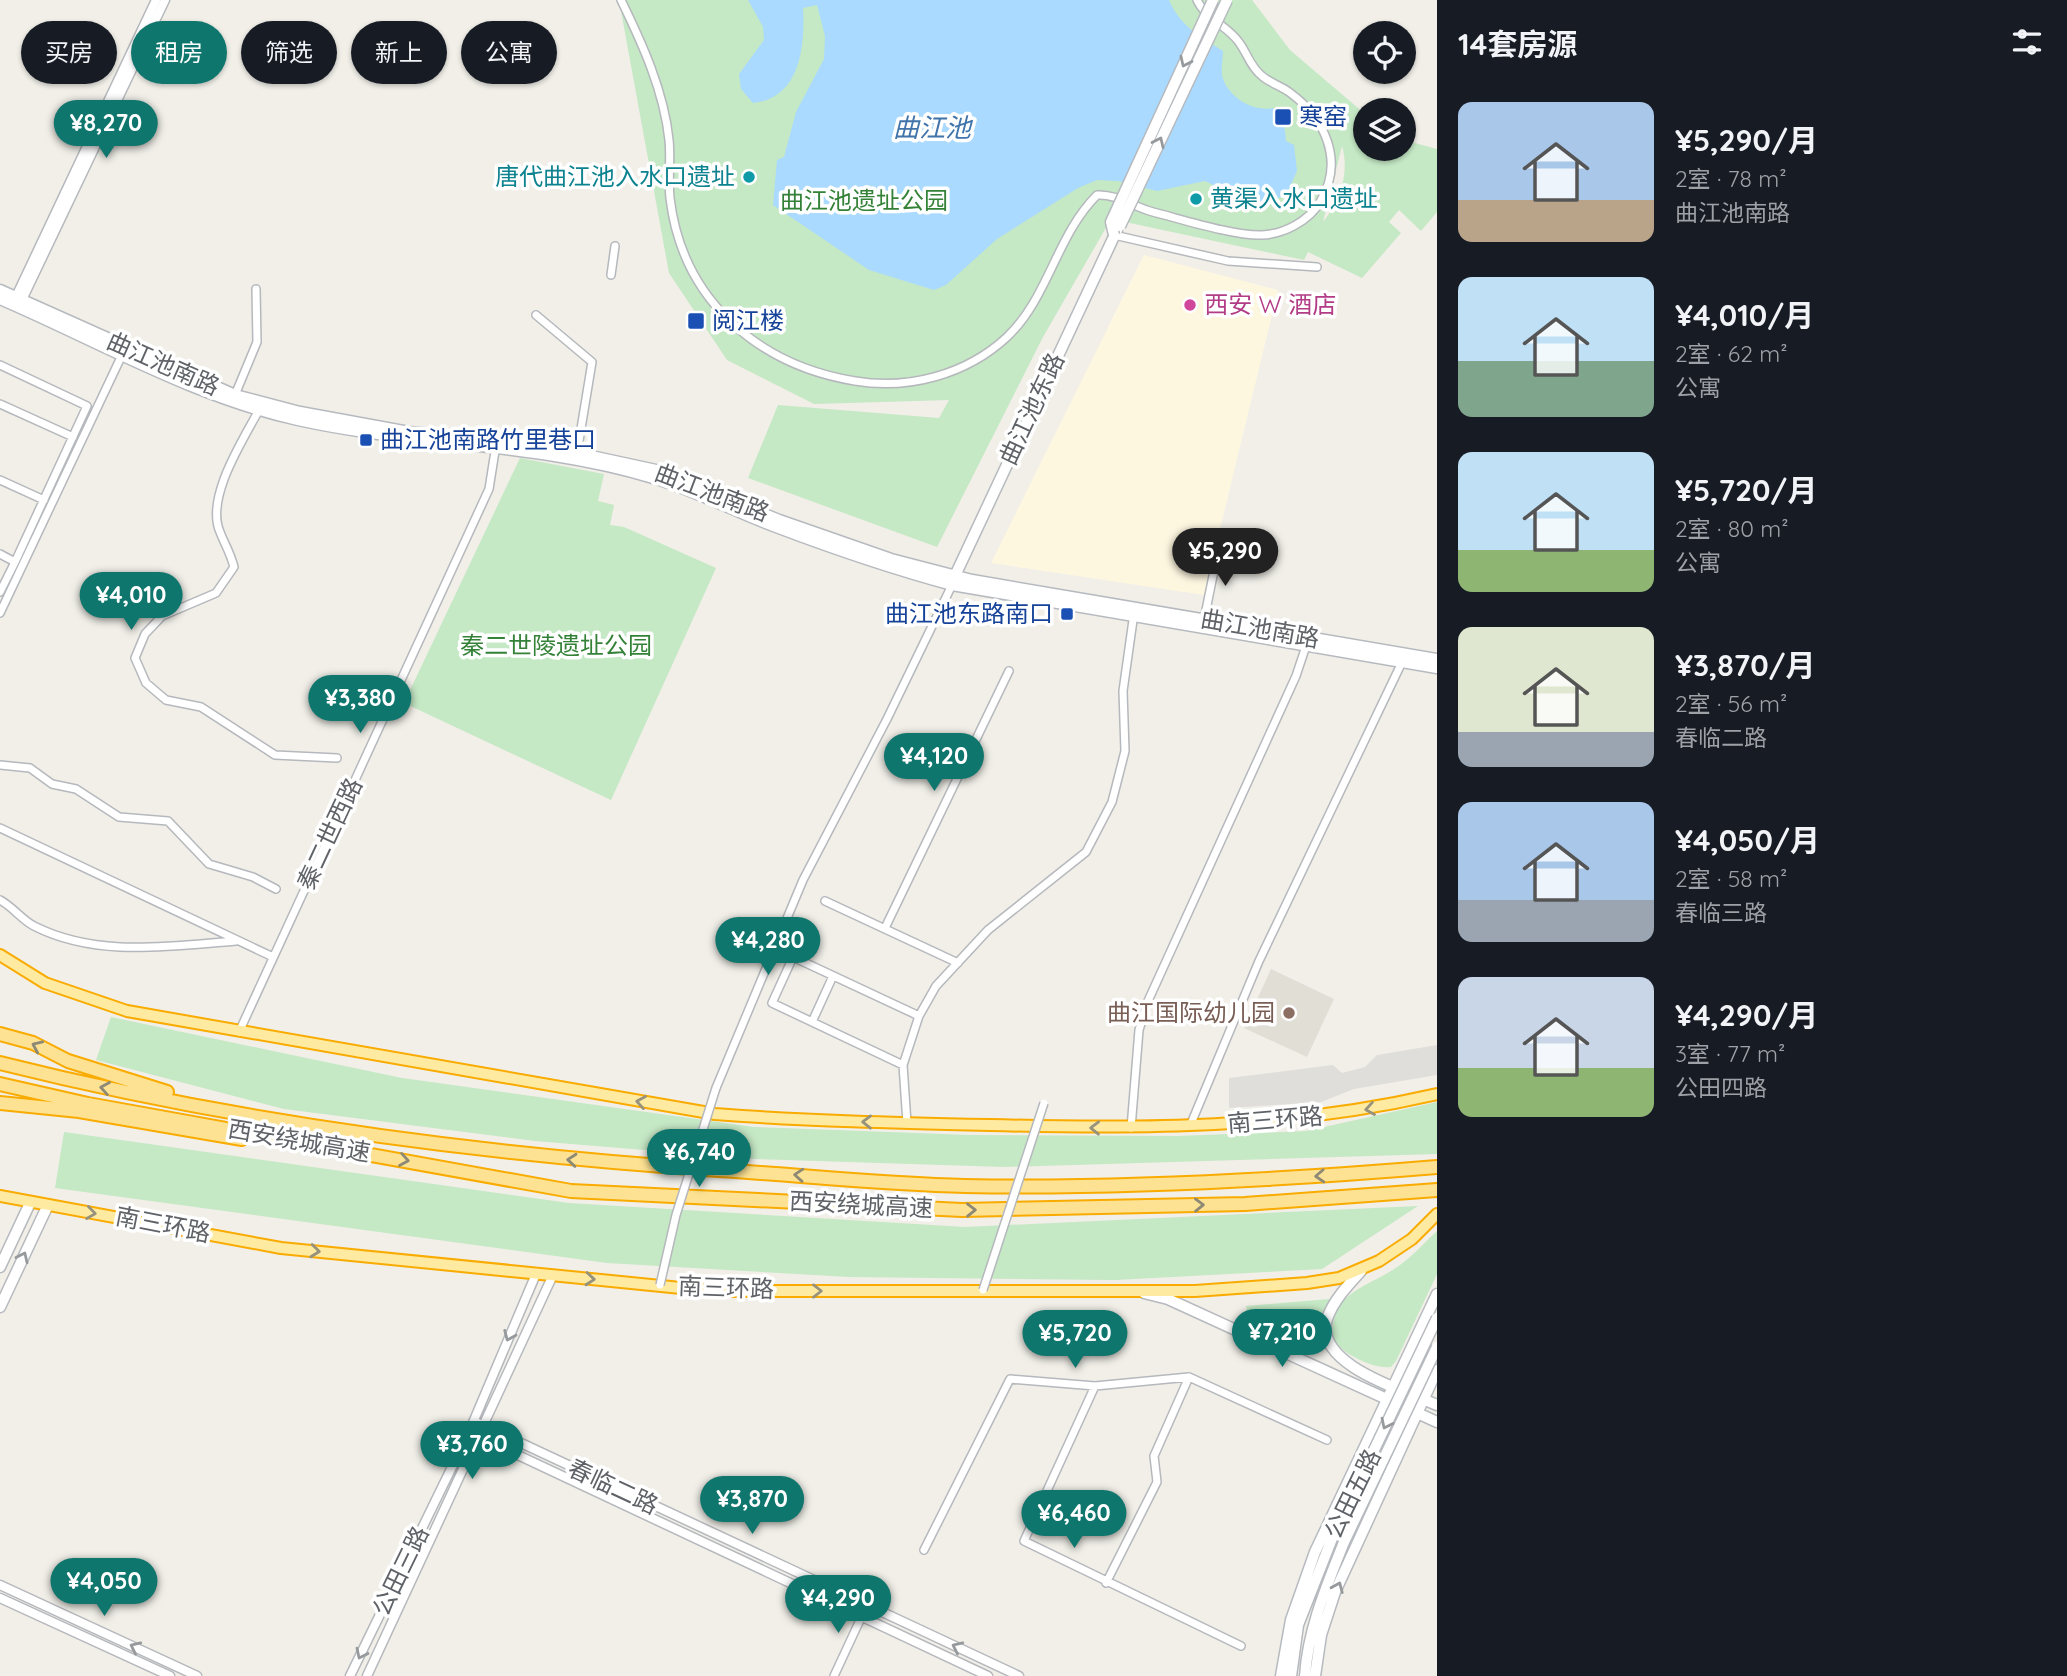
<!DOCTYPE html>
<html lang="zh">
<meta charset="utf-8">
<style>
:root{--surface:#171b24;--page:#20242c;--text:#f1f3f6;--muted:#9ea1a6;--accent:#0f766e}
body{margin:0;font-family:Quicksand,"Noto Sans SC",sans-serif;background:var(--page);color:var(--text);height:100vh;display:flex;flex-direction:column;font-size:26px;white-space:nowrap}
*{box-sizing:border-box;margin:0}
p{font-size:23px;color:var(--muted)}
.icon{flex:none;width:38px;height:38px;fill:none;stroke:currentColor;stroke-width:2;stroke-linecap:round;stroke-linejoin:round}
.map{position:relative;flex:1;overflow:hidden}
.side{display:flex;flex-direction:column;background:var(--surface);width:630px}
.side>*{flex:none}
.guide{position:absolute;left:21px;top:21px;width:665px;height:63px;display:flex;gap:14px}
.tools{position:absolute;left:1353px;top:21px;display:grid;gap:14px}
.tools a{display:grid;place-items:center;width:63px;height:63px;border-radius:50%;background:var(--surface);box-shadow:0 2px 5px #0004;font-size:35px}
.price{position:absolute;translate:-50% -60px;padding:0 16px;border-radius:24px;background:var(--accent);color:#fff;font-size:23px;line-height:46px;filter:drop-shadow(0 2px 4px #0008)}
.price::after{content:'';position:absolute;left:50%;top:42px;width:21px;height:16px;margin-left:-10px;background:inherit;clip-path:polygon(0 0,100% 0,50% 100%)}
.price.on{background:#222;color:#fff}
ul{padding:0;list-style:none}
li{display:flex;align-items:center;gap:21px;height:175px;padding:0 21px}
li span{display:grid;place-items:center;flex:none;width:196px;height:140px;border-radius:14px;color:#555}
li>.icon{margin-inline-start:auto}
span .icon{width:84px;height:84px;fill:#fffc;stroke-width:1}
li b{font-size:30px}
h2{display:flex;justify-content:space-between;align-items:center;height:84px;padding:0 21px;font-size:30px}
.pill{padding:0 24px;border-radius:32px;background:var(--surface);box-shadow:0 2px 5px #0004;font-size:24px;line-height:63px}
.pill.on{background:var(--accent);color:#fff}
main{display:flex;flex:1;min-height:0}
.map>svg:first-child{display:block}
.commercial{fill:#fef7e0}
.industrial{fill:#e0deda}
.education{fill:#e1ded6}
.green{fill:#c5e8c5;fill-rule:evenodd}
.water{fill:#aadaff}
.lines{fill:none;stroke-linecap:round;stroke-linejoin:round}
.minor-casing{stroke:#b5b8bc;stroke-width:10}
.tertiary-casing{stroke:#b5b8bc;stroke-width:11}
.secondary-casing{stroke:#b6babf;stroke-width:13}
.trunk-casing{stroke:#f9ab00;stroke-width:14}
.motorway-casing{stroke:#f9ab00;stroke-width:16}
.minor{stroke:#fff;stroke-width:7}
.tertiary{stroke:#fff;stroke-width:8}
.secondary{stroke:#fff;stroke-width:10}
.trunk{stroke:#feeaa1;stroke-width:10}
.motorway{stroke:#fde293;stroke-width:12}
.minor-bridge-casing{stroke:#b5b8bc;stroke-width:10;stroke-linecap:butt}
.secondary-bridge-casing{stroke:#b6babf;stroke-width:13;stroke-linecap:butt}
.minor-bridge{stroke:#fff;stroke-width:7}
.secondary-bridge{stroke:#fff;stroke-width:10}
.oneway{stroke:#979a9d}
.oneway2{stroke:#8e8975}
.oneway3{stroke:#97927c}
.transit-dot{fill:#1a4fb4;stroke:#fff;stroke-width:2.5}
.culture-dot{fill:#0f9aa8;stroke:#fff;stroke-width:2.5}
.hotel-dot{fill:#d1479c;stroke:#fff;stroke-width:2.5}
.education-dot{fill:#8d6e63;stroke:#fff;stroke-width:2.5}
.labels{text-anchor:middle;stroke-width:7;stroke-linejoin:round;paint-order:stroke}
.transit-label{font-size:24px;fill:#164399;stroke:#fff;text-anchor:start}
.culture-label{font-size:24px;fill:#0d838f;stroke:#fff;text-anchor:end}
.park-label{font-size:24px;fill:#348238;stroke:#fff}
.hotel-label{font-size:24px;fill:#b23c85;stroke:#fff;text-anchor:start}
.street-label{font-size:24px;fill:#5f6368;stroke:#fff}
.education-label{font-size:24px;fill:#785e54;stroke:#fff;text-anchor:end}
.water-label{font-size:26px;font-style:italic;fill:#4174aa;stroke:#fff}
</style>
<main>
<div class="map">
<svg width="1437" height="1676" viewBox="0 0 1437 1676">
<rect width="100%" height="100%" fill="#f1efe8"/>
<path class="commercial" d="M1144 255 1278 290 1204 595 991 563Z"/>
<path class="industrial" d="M1437 1045V1075L1354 1089 1321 1102 1229 1108V1078L1333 1065 1342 1073 1365 1067 1377 1055Z"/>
<path class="education" d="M1271 969 1334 999 1307 1057 1244 1028Z"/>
<path class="green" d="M619 0H1252L1290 50 1365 114V149H1404V140L1437 149V212L1421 231 1399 210 1389 222 1401 233 1362 278 1308 252 1304 260 1111 219 1043 337 937 547 748 478 778 405 939 418 949 400 814 404 727 360 669 273ZM1342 146C1350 173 1340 201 1323 222Z
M520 458 604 474 598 501 614 505 610 525 624 527 716 568 611 800 404 703Z
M111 1017 402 1078 754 1127 969 1135 1179 1136 1306 1131 1437 1102V1154L1005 1167 754 1159 535 1141 284 1109 96 1060Z
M64 1132 569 1203 965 1227 1418 1206 1322 1269 1115 1280 849 1277 607 1263 55 1188Z
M1437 1231V1274L1396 1361 1391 1367C1371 1369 1345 1354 1332 1340 1331 1289 1367 1289 1400 1265 1414 1255 1425 1242 1437 1231Z
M1330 1299 1319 1319V1342L1247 1311 1246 1306Z"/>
<path class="water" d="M748 0H1169C1180 26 1199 36 1223 51 1223 59 1220 71 1223 79 1230 98 1253 112 1273 108 1284 117 1285 128 1286 141L1294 145 1297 171 1287 193 1261 208 1205 181 1157 191 1118 181 1097 180 1078 188 997 239 946 285 934 290 869 270 773 205 777 160 784 157 796 112 824 59 825 36 817 5 803 8C805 45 801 98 753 103L741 89 739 74 764 40 763 27Z"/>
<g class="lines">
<defs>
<path id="minor" d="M621 0C642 43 664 91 669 140 671 159 668 179 670 198 682 299 757 365 855 381 908 390 966 375 1007 337 1049 297 1056 236 1097 195 1118 194 1133 207 1153 212 1181 219 1234 236 1262 235 1284 234 1309 221 1320 202 1345 161 1325 118 1289 92 1281 86 1270 83 1262 76 1250 67 1247 52 1238 41 1226 25 1206 19 1197 0
M1114 235 1228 261 1317 267
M611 275 615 246
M536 315 592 362 577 453
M0 365 87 406 15 562 0 554
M235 395 257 342 256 289
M0 404 73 437
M259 410C243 440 205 498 220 532 225 545 230 552 234 567L216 593 162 616 145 634 135 658 146 683 166 700 201 707 275 755 337 758
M0 480 44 500
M0 592 15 562
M0 613 122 355
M1204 620 1218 551
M0 765 30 768 52 784 76 789 119 817 168 821 209 864 253 877 276 889
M0 828 273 957
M0 900C13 907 22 920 34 926 97 958 169 946 236 941
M825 901 958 963
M885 928 1009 671
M812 1022 833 976
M239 1032 489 489 496 445
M903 1065 772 1003 793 957 919 1016
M716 1088 803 880 887 719 952 585
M907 1123 903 1065 919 1016 936 986 988 930 1086 852 1112 802 1125 751 1123 691 1134 613
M1190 1126 1259 961 1404 658
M1131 1128 1139 1030 1148 1001 1296 676 1306 646
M1095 1386 1024 1541 1241 1646
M924 1550 1010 1379 1095 1386 1189 1377 1327 1440
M1106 1583 1157 1482 1154 1456 1189 1377
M834 1676 867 1605"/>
<path id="tertiary" d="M14 301 156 0
M20 304 165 0
M474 1421 1019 1676
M469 1432 988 1676
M0 1585 197 1676
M0 1598 170 1676
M350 1676 469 1432 536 1274
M367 1676 553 1275"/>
<path id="secondary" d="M0 290 235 395 300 412 409 432 531 443 656 470 779 520 891 559 972 580 1437 659
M0 299C98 341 193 397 298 420 415 446 538 443 653 478 695 490 735 512 776 527 834 549 893 569 952 585L1437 668
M953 580 1117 230
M0 1267 30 1203
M1361 1271C1348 1285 1333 1301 1327 1319 1313 1365 1406 1391 1437 1405
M1144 1293 1168 1299 1437 1422
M0 1307 47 1207
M1281 1676 1291 1620 1315 1552 1437 1294
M1291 1676 1298 1625 1333 1536
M1305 1676C1308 1629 1327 1585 1344 1542
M1315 1676 1321 1635 1335 1592 1437 1370"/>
<path id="trunk" d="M0 955 45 983 127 1011 715 1114C807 1121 898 1123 990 1125 1145 1129 1285 1129 1437 1094
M0 1196 281 1248 711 1291H1195L1307 1283 1339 1278 1379 1261 1412 1239 1437 1214"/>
<path id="motorway" d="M0 1034 33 1043 68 1061 167 1092
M0 1063C235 1122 476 1154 718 1170 800 1175 883 1184 965 1186 1122 1189 1281 1180 1437 1167
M0 1084 88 1104 571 1191 962 1210 1245 1204 1437 1190
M0 1103 79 1111 242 1139"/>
</defs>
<use href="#minor" class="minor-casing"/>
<use href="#tertiary" class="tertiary-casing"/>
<use href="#secondary" class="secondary-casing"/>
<use href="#trunk" class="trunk-casing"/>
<use href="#motorway" class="motorway-casing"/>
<use href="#minor" class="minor"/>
<use href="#tertiary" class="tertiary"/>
<use href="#secondary" class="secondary"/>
<use href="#trunk" class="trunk"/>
<use href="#motorway" class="motorway"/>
<defs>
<path id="minor-bridge" d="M660 1285 676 1215 716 1088
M983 1290 1044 1103"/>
<path id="secondary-bridge" d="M1120 226 1227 0
M1114 235 1111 222 1213 0
M1333 1536 1437 1318
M1344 1542 1437 1347"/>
</defs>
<use href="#minor-bridge" class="minor-bridge-casing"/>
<use href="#secondary-bridge" class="secondary-bridge-casing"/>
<use href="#minor-bridge" class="minor-bridge"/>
<use href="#secondary-bridge" class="secondary-bridge"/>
</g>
<defs><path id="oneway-chevron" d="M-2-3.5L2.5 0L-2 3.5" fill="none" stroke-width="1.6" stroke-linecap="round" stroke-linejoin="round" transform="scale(1.75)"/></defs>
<g class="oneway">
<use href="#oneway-chevron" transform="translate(1185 62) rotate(115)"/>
<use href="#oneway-chevron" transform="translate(1159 142) rotate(-65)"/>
<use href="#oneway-chevron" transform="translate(23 1257) rotate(-65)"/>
<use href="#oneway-chevron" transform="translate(509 1336) rotate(113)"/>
<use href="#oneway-chevron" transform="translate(1386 1424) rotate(116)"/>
<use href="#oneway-chevron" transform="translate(1338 1587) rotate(-67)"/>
<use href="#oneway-chevron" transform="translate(135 1647) rotate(-155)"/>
<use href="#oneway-chevron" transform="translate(957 1647) rotate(-155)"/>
<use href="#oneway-chevron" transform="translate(361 1654) rotate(116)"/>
</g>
<g class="oneway2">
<use href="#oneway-chevron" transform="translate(37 1046) rotate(-156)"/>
<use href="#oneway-chevron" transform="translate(105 1088) rotate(-170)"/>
<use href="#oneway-chevron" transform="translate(404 1160) rotate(10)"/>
<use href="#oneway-chevron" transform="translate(572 1160) rotate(-175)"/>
<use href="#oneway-chevron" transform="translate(799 1175) rotate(-176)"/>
<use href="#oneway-chevron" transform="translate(1320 1176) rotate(177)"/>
<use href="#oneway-chevron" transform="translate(1199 1205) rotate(-1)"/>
<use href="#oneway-chevron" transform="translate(971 1210) rotate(-1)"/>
</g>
<g class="oneway3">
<use href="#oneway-chevron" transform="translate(641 1102) rotate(-170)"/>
<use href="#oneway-chevron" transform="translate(1370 1109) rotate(170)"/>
<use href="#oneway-chevron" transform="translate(867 1122) rotate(-179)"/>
<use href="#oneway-chevron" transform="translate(1095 1128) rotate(-179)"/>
<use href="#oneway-chevron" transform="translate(91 1213) rotate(8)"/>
<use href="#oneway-chevron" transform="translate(315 1251) rotate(6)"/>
<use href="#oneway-chevron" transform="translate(590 1279) rotate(5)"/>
<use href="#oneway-chevron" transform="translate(817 1291)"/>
</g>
<g class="transit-dot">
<rect x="1274" y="108" width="18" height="18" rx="3.5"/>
<rect x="687" y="312" width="18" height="18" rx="3.5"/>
<rect x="359" y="433" width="14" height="14" rx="3.5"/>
<rect x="1060" y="607" width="14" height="14" rx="3.5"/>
</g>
<g class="culture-dot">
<circle cx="749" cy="177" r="7"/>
<circle cx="1196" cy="199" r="7"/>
</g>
<circle class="hotel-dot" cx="1190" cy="305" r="7"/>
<circle class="education-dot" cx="1289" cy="1013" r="7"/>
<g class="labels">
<g class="transit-label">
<text x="1299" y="125">寒窑</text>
<text x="712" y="329">阅江楼</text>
<text x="380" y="448">曲江池南路竹里巷口</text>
<text x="1053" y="622" text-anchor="end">曲江池东路南口</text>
</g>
<g class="culture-label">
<text x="735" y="185">唐代曲江池入水口遗址</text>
<text x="1210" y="207" text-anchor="start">黄渠入水口遗址</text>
</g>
<g class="park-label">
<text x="864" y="209">曲江池遗址公园</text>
<text x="556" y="654">秦二世陵遗址公园</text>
</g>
<g class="hotel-label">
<text x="1204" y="313">西安 W 酒店</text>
</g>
<g class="street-label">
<text transform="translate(163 364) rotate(24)" y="8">曲江池南路</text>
<text transform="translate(1032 409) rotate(-65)" y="8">曲江池东路</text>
<text transform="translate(712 493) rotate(21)" y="8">曲江池南路</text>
<text transform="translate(1260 629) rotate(10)" y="8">曲江池南路</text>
<text transform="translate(330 834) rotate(-65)" y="8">秦二世西路</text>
<text transform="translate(1275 1120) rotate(-5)" y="8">南三环路</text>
<text transform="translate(299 1141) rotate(10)" y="8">西安绕城高速</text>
<text transform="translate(861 1205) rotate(3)" y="8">西安绕城高速</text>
<text transform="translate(163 1225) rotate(11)" y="8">南三环路</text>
<text transform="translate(726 1288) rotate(2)" y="8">南三环路</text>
<text transform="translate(613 1487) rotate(25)" y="8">春临二路</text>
<text transform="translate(1353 1494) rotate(-64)" y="8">公田五路</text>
<text transform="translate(401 1571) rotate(-64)" y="8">公田三路</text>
</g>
<g class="education-label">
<text x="1275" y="1021">曲江国际幼儿园</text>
</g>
<g class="water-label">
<text x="932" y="137">曲江池</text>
</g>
</g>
</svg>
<div class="tools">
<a><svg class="icon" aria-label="locate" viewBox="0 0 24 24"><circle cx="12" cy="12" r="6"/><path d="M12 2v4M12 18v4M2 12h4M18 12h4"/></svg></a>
<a><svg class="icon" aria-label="layers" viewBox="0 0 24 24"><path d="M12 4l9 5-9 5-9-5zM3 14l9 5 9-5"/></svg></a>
</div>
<b class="price" style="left:106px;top:160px">¥8,270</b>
<b class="price on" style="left:1225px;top:588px">¥5,290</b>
<b class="price" style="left:131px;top:632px">¥4,010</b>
<b class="price" style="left:360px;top:735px">¥3,380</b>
<b class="price" style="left:934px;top:793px">¥4,120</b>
<b class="price" style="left:768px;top:977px">¥4,280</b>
<b class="price" style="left:699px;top:1189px">¥6,740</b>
<b class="price" style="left:1282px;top:1369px">¥7,210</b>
<b class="price" style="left:1075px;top:1370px">¥5,720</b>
<b class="price" style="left:472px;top:1481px">¥3,760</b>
<b class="price" style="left:752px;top:1536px">¥3,870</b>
<b class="price" style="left:1074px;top:1550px">¥6,460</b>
<b class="price" style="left:104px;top:1618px">¥4,050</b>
<b class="price" style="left:838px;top:1635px">¥4,290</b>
<div class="guide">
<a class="pill">买房</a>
<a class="pill on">租房</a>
<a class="pill">筛选</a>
<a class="pill">新上</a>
<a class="pill">公寓</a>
</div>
</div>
<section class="side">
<h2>14套房源<svg class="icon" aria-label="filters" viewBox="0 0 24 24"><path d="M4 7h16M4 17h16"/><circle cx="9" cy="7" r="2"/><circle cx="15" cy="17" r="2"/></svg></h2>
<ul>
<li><span style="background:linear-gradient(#a9c7e8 70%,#b9a48a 0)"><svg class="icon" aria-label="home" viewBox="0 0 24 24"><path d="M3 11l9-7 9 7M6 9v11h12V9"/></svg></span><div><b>¥5,290/月</b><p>2室 · 78 m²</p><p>曲江池南路</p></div></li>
<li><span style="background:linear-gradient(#bfe0f5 60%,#7fa58c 0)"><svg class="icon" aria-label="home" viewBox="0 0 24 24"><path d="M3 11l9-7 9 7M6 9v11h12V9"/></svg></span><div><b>¥4,010/月</b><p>2室 · 62 m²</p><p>公寓</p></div></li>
<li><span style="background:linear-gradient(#bfe0f5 70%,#8fb573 0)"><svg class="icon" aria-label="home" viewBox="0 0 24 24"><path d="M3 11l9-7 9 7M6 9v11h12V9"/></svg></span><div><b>¥5,720/月</b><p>2室 · 80 m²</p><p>公寓</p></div></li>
<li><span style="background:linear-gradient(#dfe7d0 75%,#9aa5b1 0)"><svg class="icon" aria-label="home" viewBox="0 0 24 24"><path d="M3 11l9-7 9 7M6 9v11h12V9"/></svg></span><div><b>¥3,870/月</b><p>2室 · 56 m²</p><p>春临二路</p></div></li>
<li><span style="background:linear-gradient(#a9c7e8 70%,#9aa5b1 0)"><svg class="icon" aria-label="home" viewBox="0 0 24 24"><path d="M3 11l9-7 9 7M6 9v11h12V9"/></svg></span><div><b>¥4,050/月</b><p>2室 · 58 m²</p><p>春临三路</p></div></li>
<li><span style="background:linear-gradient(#c9d6e8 65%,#8fb573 0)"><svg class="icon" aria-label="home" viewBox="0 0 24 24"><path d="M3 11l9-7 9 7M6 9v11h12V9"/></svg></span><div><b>¥4,290/月</b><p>3室 · 77 m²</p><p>公田四路</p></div></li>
</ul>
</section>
</main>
